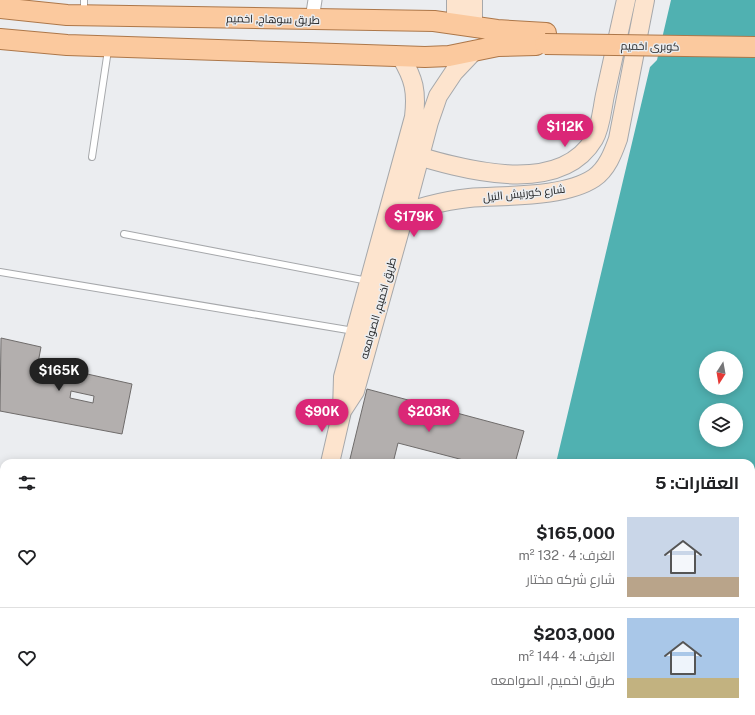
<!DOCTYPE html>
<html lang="ar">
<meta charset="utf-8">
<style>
:root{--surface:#fff;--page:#f6f6f6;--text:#202124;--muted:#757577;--line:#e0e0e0;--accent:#db2777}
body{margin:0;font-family:"Public Sans",Cairo,sans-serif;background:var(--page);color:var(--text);direction:rtl;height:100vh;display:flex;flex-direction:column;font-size:15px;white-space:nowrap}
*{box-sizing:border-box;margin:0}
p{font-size:13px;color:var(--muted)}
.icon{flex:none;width:22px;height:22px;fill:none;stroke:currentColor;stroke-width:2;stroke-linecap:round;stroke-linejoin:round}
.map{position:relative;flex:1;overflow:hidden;direction:ltr}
.panel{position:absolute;left:0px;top:459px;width:755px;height:256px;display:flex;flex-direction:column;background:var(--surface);border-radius:12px 12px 0 0;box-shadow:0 2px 10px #0003;direction:rtl}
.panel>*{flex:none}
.needle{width:26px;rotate:191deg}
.tools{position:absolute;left:699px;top:351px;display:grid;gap:8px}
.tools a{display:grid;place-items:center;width:44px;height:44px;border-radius:50%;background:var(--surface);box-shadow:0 2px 10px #0003;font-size:20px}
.price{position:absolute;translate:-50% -34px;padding:0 9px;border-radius:14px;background:var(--accent);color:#fff;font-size:13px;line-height:26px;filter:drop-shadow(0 1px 2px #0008)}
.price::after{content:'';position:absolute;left:50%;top:24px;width:12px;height:9px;margin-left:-6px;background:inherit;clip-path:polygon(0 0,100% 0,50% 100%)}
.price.on{background:#222;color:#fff}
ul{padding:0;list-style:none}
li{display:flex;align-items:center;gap:12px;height:100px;padding:0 16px}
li+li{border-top:1px solid var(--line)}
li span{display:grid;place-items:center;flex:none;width:112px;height:80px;border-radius:0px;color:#555}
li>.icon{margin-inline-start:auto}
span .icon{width:48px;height:48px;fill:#fffc;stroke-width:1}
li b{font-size:17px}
h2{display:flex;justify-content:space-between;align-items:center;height:48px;padding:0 16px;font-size:17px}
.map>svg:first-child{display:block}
.water{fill:#50b1b1;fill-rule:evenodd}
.building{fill:#b3afae;stroke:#6f6c6b;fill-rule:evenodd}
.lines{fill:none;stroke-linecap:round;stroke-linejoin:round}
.lane-casing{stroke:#a6a8ab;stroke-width:8}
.street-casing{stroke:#a6a8ab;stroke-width:15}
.secondary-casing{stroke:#a6a8ab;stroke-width:20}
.primary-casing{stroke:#ad7749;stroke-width:22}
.lane{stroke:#fff;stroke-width:6}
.street{stroke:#fff;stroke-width:13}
.secondary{stroke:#fde4ce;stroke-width:18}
.primary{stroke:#fbc99e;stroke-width:20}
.primary-bridge-casing{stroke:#ad7749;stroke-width:22;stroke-linecap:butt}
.primary-bridge{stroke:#fbc99e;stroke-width:20}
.labels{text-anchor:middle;stroke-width:3;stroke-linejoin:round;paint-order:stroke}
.street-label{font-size:11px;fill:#212223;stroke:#ebedf0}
</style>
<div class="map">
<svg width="755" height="715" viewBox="0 0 755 715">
<rect width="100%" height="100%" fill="#ebedf0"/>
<path class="water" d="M671 0H755V715H480L481 711H751V463H556L650 67 657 60ZM706 358H736V388H706ZM706 410H736V440H706Z"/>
<path class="building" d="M1 338 41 347 38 363 132 384 122 434 0 411ZM71 391 94 396 93 403 70 398Z
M367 389 524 431 515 463H475L398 443 393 463H349Z"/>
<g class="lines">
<defs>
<path id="lane" d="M84 13V0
M92 157 108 50
M124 234 368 281
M0 272 354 331"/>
<path id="street" d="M312 19 315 0
M0 505 4 506
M0 701H4
M67 711 93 715
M34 715 35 711
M120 715 121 711
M189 715 190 711
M207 715 208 711"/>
<path id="secondary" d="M456 0V24
M473 26V0
M408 153C460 169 559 198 594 139 601 127 602 109 605 95 612 63 619 32 626 0
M386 220C413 209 440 201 469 198 505 195 564 198 594 178 607 169 613 153 618 139L645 0
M342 411 355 391 405 212 429 122 438 96 454 72 473 52
M330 463 342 411 343 377 414 117C417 91 414 79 401 57
M267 715 268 711"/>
<path id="primary" d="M0 8 67 15 434 21 497 30 546 33
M0 39 67 45 425 57 449 56 498 46 536 45"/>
</defs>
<use href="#lane" class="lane-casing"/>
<use href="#street" class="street-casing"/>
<use href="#secondary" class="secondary-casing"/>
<use href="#primary" class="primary-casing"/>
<use href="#lane" class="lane"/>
<use href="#street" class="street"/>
<use href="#secondary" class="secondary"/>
<use href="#primary" class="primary"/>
<defs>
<path id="primary-bridge" d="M545 44 755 47"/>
</defs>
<use href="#primary-bridge" class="primary-bridge-casing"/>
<use href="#primary-bridge" class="primary-bridge"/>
</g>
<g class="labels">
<g class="street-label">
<text transform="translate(273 19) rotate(1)" y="4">طريق سوهاج, اخميم</text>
<text transform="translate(650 46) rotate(1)" y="4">كوبرى اخميم</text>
<text transform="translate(524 193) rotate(-6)" y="4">شارع كورنيش النيل</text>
<text transform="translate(378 308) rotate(-74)" y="4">طريق اخميم, الصوامعه</text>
</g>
</g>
</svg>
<div class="tools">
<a><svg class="needle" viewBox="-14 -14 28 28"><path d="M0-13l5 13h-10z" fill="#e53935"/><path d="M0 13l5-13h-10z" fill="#757577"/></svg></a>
<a><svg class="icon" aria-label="layers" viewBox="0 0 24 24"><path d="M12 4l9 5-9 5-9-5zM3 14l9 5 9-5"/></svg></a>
</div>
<b class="price" style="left:565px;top:148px">$112K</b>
<b class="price" style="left:414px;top:238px">$179K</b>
<b class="price on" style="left:59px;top:392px">$165K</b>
<b class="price" style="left:322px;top:433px">$90K</b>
<b class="price" style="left:429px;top:433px">$203K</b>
<section class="panel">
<h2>العقارات: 5<svg class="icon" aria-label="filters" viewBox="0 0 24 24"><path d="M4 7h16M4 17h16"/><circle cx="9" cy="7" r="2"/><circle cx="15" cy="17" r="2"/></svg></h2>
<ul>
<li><span style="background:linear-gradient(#c9d6e8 75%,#b9a48a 0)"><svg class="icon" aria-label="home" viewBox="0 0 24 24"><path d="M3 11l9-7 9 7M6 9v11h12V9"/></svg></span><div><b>$165,000</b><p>الغرف: 4 · 132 m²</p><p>شارع شركه مختار</p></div><svg class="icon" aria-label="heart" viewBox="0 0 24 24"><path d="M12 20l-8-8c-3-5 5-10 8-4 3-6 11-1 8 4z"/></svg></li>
<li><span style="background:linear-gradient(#a9c7e8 75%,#c2b280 0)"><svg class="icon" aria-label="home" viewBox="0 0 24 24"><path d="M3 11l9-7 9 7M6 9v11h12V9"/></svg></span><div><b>$203,000</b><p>الغرف: 4 · 144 m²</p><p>طريق اخميم, الصوامعه</p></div><svg class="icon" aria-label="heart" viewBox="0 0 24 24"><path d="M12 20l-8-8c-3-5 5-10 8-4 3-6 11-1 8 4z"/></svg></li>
</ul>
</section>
</div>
